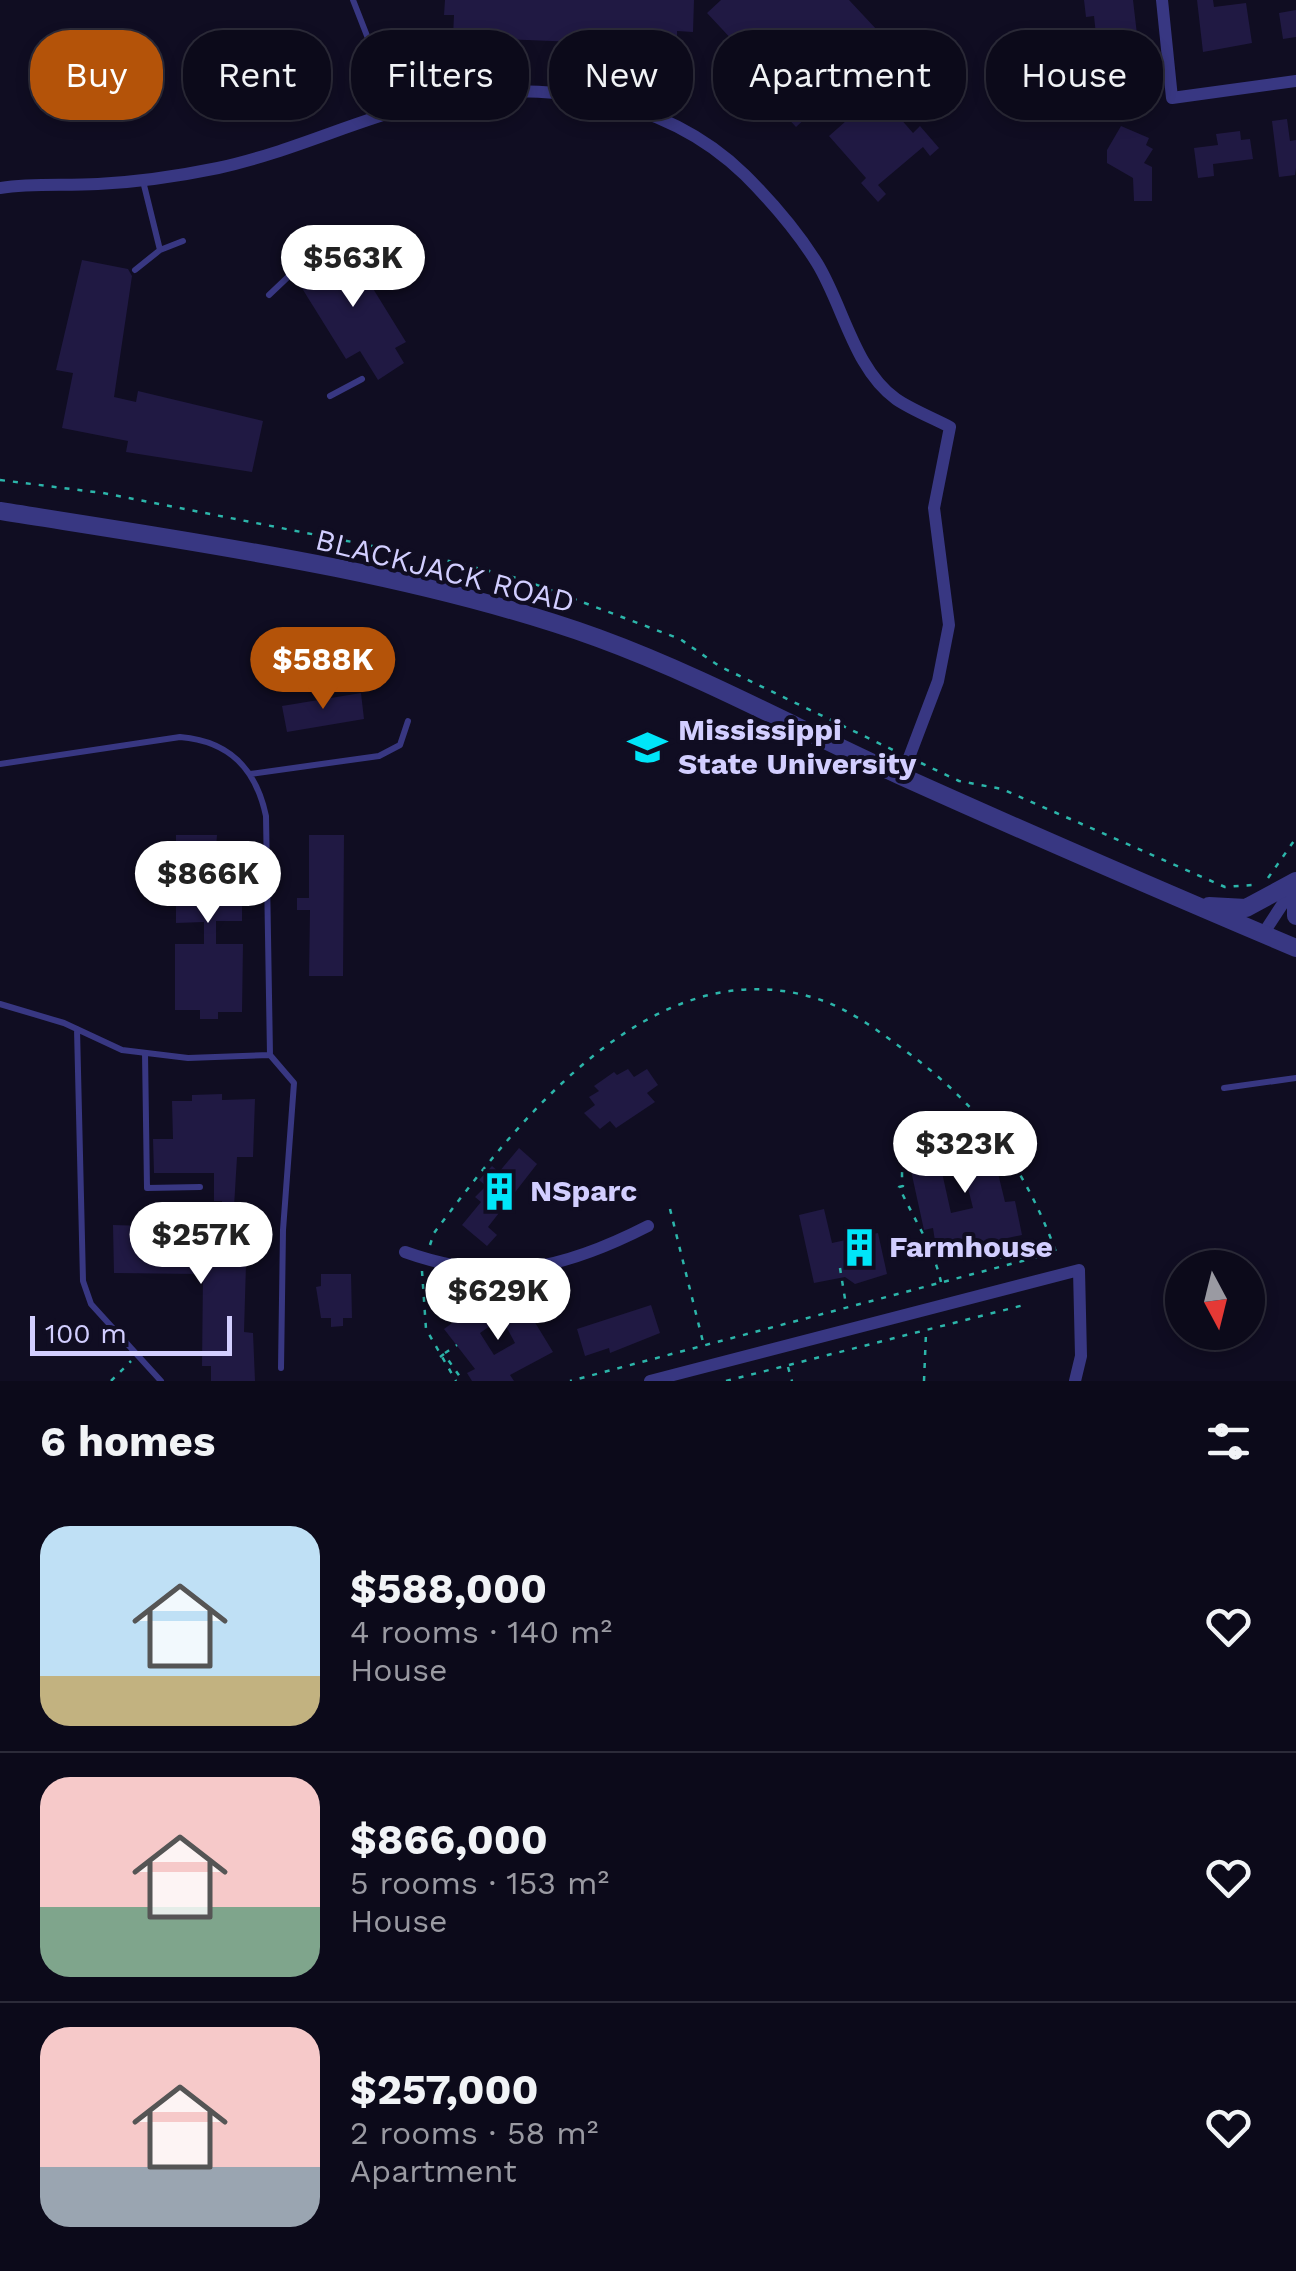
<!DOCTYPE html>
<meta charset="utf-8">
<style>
:root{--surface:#0c0a1a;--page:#1a1827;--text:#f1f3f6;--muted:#9a9aa2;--line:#2c2b39;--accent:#b45309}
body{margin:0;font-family:"Work Sans",sans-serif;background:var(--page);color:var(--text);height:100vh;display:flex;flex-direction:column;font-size:38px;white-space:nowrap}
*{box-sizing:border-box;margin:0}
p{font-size:32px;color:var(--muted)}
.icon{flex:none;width:55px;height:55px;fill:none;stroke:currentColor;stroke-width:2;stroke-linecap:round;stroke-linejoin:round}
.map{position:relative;height:1381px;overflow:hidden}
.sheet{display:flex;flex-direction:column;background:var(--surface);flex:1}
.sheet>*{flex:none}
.hud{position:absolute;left:30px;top:30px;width:1238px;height:90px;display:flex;gap:20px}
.needle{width:65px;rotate:173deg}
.buttons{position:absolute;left:1165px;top:1250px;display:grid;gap:20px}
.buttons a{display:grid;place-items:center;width:100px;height:100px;border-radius:50%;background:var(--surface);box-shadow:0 5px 15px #0003,0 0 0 2px var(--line);font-size:50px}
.scale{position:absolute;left:30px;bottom:25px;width:202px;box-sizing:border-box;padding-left:10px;border:5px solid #d2ceff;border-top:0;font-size:28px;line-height:35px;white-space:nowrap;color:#d2ceff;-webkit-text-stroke:8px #100d22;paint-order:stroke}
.price{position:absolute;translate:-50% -85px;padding:0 22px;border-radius:35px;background:#fff;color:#222;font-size:32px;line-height:65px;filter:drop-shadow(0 2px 5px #0008)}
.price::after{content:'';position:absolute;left:50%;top:60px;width:30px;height:22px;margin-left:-15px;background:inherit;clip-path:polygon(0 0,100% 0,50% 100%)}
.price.selected{background:var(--accent);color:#fff}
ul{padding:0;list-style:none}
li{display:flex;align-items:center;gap:30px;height:250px;padding:0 40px}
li+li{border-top:2px solid var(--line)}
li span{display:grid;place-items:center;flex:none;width:280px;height:200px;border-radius:30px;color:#555}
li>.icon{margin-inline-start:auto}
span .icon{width:120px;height:120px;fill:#fffc;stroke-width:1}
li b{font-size:42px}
h2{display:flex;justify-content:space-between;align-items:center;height:120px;padding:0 40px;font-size:42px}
.pill{padding:0 35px;border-radius:40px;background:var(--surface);box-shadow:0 5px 15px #0003,0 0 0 2px var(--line);font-size:35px;line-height:90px}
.pill.selected{background:var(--accent);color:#fff}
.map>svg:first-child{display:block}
.building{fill:#201943}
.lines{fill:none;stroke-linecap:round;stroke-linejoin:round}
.path{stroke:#2cb5aa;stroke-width:2.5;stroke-dasharray:5 8;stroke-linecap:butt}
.service{stroke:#383782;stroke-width:6}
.minor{stroke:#383782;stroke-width:12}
.tertiary{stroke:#383782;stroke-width:18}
.labels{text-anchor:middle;stroke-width:8;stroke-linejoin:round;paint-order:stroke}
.street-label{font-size:30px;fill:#d2ceff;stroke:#100d22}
.poi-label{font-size:30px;font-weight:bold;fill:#d2ceff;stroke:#100d22;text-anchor:start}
</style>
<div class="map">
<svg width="1296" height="1381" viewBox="0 0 1296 1381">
<rect width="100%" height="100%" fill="#100d22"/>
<path class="building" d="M445 0H694L693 32 677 31V46L453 37 454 15H444Z
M721 0H849L892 46 854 80 871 99 878 93 913 133 920 126 939 148 930 156 923 147 878 185 886 194 878 202 861 183 866 178 829 136 863 106 843 84 796 127 755 83 764 74 707 13Z
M1084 0H1133L1138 43 1124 45 1131 87 1105 91 1109 117 1090 120 1084 82 1095 80 1093 62 1103 60 1099 34 1096 35 1094 16 1086 17Z
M1197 0H1213L1214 7 1246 3 1252 43 1203 52Z
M1296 10V37L1283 39 1279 13Z
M1287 119 1290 141 1296 140V168L1295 175 1279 177 1272 121Z
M1121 126 1149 138 1146 145 1153 149 1144 163 1152 167V201H1134L1133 178 1107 163V150Z
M1240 131 1241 140 1250 139 1253 159 1213 164 1214 176 1198 178 1194 148 1218 145 1216 134Z
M343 240 406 342 395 348 404 363 378 380 360 351 346 359 300 285 315 276 306 262Z
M82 260 128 269 132 276 114 397 136 402 138 391 263 421 252 472 126 452 128 441 62 428 73 373 56 370Z
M361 693 364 719 287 732 282 706Z
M176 835H217L216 848H242V921H216V944H243L242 1012H218V1019H200V1010H175V944H204V922L176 923Z
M309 835H344L343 976H309L310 910H297V898H309Z
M628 1069 634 1077 647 1069 658 1085 647 1093 655 1102 616 1128 610 1121 600 1129 584 1113 595 1105 589 1097 599 1091 594 1086 614 1072 617 1075Z
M222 1094V1100L255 1099 253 1157H237L234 1207 222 1208V1201H214V1173H154L153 1139H173L172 1101H192V1095Z
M987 1128 1005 1202 1015 1201 1022 1235 961 1248 959 1242 936 1248 933 1228 924 1230 908 1157 937 1150 951 1213 973 1208 954 1132Z
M519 1148 537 1164 488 1227 497 1235 487 1246 462 1225 481 1202 475 1197 486 1186 479 1180 492 1166 499 1172Z
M824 1209 832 1243 878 1233 887 1274 855 1284 845 1277 814 1283 799 1215Z
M113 1225 146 1226V1232L195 1234V1230H247L244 1332 253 1333 255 1381H211V1366H202L203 1274 114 1273Z
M321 1274H351L352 1318H343V1326L331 1327V1318H321L316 1287 321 1286Z
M486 1298 500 1319 480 1333 494 1355 515 1343 502 1319 525 1306 553 1352 510 1375 514 1381H472L467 1373 475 1369 444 1329Z
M651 1305 660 1333 610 1353 609 1348 585 1356 577 1329Z"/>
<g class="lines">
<path class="path" d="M0 480 103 493 454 562 524 580 680 639 719 666 895 751
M921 763 959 781 1002 789 1225 887 1252 885
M1268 878 1296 838
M670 1209 703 1342
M997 1241 1003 1263
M430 1245 434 1233C519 1120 653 946 818 999 849 1009 877 1030 903 1049 979 1104 1024 1165 1056 1252L570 1381
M840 1268 846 1305
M422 1271 426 1329 456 1381
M941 1282C933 1247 915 1221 899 1187L903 1186C894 1133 949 1138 980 1118
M445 1353 457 1345
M440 1357 444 1354 463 1381
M788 1367 792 1381
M111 1381 131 1361
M726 1381 1028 1304
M924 1381 926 1333"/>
<path class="service" d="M353 0 396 110
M143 181 160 250 183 241
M135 270 160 250
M269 295 289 276 297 255 323 240
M330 396 362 379
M0 764 180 737C230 741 256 769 266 816L270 1055
M250 774 379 756 400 745 408 721
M0 1004 64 1023 122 1050 188 1058 270 1055 294 1083 283 1230 281 1368
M77 1029 83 1281 91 1304 161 1381
M145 1053 147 1188 200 1187
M1224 1088 1296 1078"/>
<path class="minor" d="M1162 0 1172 98 1296 81
M0 188C33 183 65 186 98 184 138 182 179 176 218 168 288 153 351 122 420 104 531 76 661 93 745 175 772 202 797 231 817 263 843 305 854 369 896 399 912 410 933 418 950 427L934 508 949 625 938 681 902 776
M1263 934 1295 885
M405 1252C497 1285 564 1269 648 1226
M650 1381 1079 1270 1081 1356 1075 1381"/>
<path class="tertiary" d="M0 511C194 542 414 572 598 638 702 676 800 730 901 776 1032 835 1164 892 1296 948
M1296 887V916
M1209 906 1246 908 1296 881"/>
</g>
<defs>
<symbol id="university-bare" viewBox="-9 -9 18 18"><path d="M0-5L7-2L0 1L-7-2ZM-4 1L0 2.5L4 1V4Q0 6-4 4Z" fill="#00e5f9" stroke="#100d22" stroke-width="2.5" paint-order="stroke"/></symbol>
<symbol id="building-bare" viewBox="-9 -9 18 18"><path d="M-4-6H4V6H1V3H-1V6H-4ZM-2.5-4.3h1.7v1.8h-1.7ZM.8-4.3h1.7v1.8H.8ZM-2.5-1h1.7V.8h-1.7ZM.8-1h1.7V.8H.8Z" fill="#00e5f9" stroke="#100d22" stroke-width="2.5" paint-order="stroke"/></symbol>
</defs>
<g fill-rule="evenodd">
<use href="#university-bare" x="620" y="720" width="55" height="55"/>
<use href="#building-bare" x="472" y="1164" width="55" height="55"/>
<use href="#building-bare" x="832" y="1220" width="55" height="55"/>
</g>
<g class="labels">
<g class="street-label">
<text transform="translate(445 571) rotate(14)" y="10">BLACKJACK ROAD</text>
</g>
<g class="poi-label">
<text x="678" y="740">Mississippi<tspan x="678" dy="34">State University</tspan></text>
<text x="530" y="1201">NSparc</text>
<text x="889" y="1257">Farmhouse</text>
</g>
</g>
</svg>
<div class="buttons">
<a><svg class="needle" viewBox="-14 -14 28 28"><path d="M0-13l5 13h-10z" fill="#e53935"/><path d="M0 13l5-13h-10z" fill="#9a9aa2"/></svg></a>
</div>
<div class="scale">100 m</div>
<b class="price" style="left:353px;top:310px">$563K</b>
<b class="price selected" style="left:323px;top:712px">$588K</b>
<b class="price" style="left:208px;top:926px">$866K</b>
<b class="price" style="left:965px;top:1196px">$323K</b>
<b class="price" style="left:201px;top:1287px">$257K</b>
<b class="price" style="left:498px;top:1343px">$629K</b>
<div class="hud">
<a class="pill selected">Buy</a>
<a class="pill">Rent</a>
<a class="pill">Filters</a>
<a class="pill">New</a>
<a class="pill">Apartment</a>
<a class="pill">House</a>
</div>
</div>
<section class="sheet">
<h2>6 homes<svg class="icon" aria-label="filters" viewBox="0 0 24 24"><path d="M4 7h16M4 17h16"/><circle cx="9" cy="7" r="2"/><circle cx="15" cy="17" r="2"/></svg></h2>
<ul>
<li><span style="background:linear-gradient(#bfe0f5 75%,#c2b280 0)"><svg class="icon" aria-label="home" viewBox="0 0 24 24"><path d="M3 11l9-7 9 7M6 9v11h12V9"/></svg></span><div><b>$588,000</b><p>4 rooms · 140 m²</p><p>House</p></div><svg class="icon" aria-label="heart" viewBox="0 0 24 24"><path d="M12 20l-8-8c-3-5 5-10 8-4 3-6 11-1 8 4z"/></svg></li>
<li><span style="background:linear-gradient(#f6c9c9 65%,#7fa58c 0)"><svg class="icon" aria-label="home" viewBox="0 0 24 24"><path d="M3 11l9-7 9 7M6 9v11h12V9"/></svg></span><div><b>$866,000</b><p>5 rooms · 153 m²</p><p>House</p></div><svg class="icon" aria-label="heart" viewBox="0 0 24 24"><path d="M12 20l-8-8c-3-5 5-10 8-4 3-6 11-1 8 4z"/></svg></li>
<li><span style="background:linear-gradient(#f6c9c9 70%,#9aa5b1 0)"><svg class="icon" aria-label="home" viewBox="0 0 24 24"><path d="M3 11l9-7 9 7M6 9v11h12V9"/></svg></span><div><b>$257,000</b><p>2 rooms · 58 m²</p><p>Apartment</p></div><svg class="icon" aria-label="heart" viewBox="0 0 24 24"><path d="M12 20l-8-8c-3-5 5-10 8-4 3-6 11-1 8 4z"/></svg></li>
</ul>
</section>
